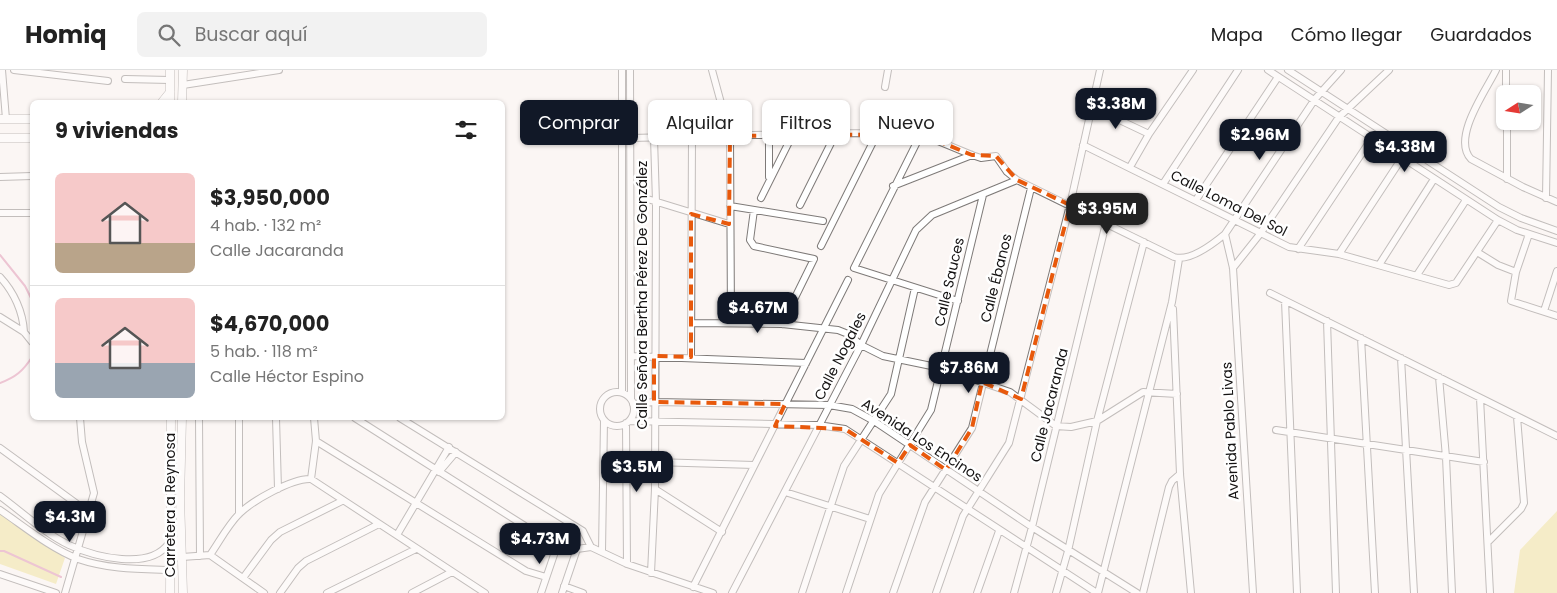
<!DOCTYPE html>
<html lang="es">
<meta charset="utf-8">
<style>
:root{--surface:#fff;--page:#f2f2f2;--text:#222;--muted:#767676;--line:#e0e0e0;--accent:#111827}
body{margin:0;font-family:Poppins,sans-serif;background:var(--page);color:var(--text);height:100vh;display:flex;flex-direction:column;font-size:19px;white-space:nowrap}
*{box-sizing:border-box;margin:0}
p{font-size:16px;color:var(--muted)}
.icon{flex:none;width:28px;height:28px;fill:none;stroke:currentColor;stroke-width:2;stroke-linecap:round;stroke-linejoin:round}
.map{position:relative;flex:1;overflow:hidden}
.panel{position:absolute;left:30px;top:30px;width:475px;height:320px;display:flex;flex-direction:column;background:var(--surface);border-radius:8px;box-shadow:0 1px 4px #0004}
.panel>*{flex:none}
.top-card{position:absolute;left:520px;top:30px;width:475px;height:45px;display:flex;gap:10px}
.needle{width:32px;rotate:258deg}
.buttons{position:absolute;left:1496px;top:15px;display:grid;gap:10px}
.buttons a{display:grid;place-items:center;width:45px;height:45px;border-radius:8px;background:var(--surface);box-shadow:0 1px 4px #0004;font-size:25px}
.price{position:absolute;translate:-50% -42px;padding:0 11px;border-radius:10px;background:var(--accent);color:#fff;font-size:16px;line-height:32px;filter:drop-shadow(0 1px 2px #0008)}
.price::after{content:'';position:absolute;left:50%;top:30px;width:15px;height:11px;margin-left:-8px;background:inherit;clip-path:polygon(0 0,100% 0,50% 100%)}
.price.active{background:#222;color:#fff}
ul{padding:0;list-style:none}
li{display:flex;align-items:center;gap:15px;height:125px;padding:0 25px}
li+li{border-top:1px solid var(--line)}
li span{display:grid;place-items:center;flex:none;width:140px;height:100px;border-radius:8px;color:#555}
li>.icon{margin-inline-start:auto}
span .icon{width:60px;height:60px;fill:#fffc;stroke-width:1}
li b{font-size:21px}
h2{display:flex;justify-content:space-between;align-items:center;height:60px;padding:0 25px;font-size:21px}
.pill{padding:0 18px;border-radius:8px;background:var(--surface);box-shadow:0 1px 4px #0004;font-size:18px;line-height:45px}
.pill.active{background:var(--accent);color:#fff}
header{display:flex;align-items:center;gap:30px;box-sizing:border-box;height:70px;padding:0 25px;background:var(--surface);border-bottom:1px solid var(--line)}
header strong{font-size:24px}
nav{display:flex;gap:28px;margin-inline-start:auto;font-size:18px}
.search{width:350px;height:45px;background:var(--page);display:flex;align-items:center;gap:12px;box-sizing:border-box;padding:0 18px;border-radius:8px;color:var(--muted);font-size:19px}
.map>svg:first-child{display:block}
.green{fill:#eee192}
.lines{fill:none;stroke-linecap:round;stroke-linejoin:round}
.stream{stroke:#db89aa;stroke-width:2}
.minor-casing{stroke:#7e7a78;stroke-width:8}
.major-casing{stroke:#7e7a78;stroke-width:9}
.minor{stroke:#fff;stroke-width:6}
.major{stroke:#fff;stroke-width:8}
.marked{fill:none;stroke:#e8590c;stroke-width:4;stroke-dasharray:10 6;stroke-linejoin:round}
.labels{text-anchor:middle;stroke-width:5;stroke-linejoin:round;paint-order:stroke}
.street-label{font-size:14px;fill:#141212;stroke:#fff}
</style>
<header>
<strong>Homiq</strong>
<div class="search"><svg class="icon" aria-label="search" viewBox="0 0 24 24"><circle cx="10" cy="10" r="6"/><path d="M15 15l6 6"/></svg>Buscar aquí</div>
<nav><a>Mapa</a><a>Cómo llegar</a><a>Guardados</a></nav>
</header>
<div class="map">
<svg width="1557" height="523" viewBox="0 0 1557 523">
<rect width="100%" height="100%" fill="#fbf6f4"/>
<path class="green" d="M1557 441V523H1514L1520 480Z
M0 443 65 488 56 514 0 494Z"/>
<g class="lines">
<path class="stream" d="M0 185 25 216 32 230
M0 313C16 307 23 301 32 287
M0 481H4L61 507"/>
<defs>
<path id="minor" d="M2 0 6 49
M14 0 108 11
M630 0 631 329
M712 0 730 66 731 253
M1268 0 1498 150 1517 160 1557 173
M1288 0 1499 137 1521 148 1557 161
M1496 0C1487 19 1451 68 1471 89L1523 117 1557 132
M1506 0V24
M125 9 170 10
M183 15 279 0
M885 17 888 0
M1092 37 1149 64
M1507 51V109
M769 64V107
M921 64 854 198 958 231
M631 68 836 63 921 64 972 85 981 88 996 86 1007 102 1017 110 1174 187C1190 192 1213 174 1225 164
M1083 75 1289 177 1339 184 1449 215 1456 213 1498 150
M1130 97 1149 64 1193 0
M0 107 32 106
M1163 114 1238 0
M893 116 972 85
M641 127 729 154
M761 128 793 64
M1546 128 1548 0
M1196 130 1278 7
M800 135 836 63
M730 136 823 151
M754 140 750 170 754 176 814 189 782 254
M0 143H32
M1529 164 1516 202 1511 231 1557 246
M821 176 878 62
M1298 179 1372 68
M1477 182 1498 195 1516 202
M1339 184 1402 88
M1379 195 1434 109
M1233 198 1260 164 1339 47 1389 0
M1417 205 1466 130
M0 207C14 222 23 242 24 262
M1270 223 1557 366
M1285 231 1297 523
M1173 239 1180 404 1191 523
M1544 241 1557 201
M0 247 24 262 32 272
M1327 251 1336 523
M693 253 782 254 838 260 848 264 861 275 883 286 941 298 1010 322 1056 356 1071 357 1097 351 1143 322 1177 324
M1361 268 1375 523
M631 286 806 293
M691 287 692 67
M1401 288 1414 523
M1439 307 1446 387 1452 523
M622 322V0
M600 339a17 17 0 1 1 34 0a17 17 0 1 1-34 0Z
M1480 328 1490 523
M633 334 654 332 829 335 852 339 874 351 1032 457 1137 523
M199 348 200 486
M239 348V444
M276 348 278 419
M355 348 525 456 558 473 577 479 591 477 627 494 713 523
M400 348 583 461 591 477
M629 351 818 355 845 359 1097 523
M626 353 627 494
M1276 360 1484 392
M316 371 526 501 546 507
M0 378 88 442
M654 392 754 395
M439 402 456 382
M311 409 316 371 314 348
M655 419 722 462
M785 422 870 449
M0 426C22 442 44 463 69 475 95 487 150 501 169 473
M0 440C25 457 50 478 78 489 107 499 139 499 169 500
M397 465 449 377
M1488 472 1521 439 1524 433 1517 347
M602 482 604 350
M210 485C219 472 228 455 239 444 252 431 292 408 311 409L485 523
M182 487 210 485 264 523
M651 503 655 419 656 132 654 68
M0 504 56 523
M243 508 271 470 280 462 342 431
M564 516 583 523
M693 517 848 210
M65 523 94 423 82 372 80 348
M280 523 298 498 306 491 379 454
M327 523 416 479
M412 523 452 502
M541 523 558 473
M562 523 577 479
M732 523 861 275 916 160 932 145 1017 110
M802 523 844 396 891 324 915 218
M846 523 879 424 931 340 983 125
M893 523 925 432 972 358 1031 118
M936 523 963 446 1009 373 1070 135 1100 0
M977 523 999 461
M1014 523 1032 457 1106 153
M1056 523 1068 481 1097 351 1144 172
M1098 523 1172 232 1179 189
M1143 523 1169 417 1172 411 1180 404
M1253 523 1233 198 1225 164 1315 29 1341 0"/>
<path id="major" d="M162 32 170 22
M170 32V0
M182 32 183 0
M0 49H32
M0 68H32
M182 348 180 429 183 523
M170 498 177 481V471
M170 523 171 348"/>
</defs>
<use href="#minor" class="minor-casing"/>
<use href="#major" class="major-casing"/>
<use href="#minor" class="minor"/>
<use href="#major" class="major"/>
</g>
<path d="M0 0H1557V523H0ZM921 64 972 85 996 86 1017 110 1070 135 1021 329 982 312 972 358 946 400 910 375 898 393 845 359 775 356 785 334 654 332V286L691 287V144L729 154 730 66Z" fill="#fbf6f4" fill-opacity=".55" fill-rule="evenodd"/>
<path class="marked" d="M921 64 972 85 996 86 1017 110 1070 135 1021 329 982 312 972 358 946 400 910 375 898 393 845 359 775 356 785 334 654 332V286L691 287V144L729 154 730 66Z"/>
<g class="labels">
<g class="street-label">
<text transform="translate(1229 133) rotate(27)" y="5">Calle Loma Del Sol</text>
<text transform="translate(996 208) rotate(-76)" y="5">Calle Ébanos</text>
<text transform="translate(949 212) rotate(-77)" y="5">Calle Sauces</text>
<text transform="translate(642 225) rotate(-90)" y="5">Calle Señora Bertha Pérez De González</text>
<text transform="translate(840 286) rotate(-63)" y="5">Calle Nogales</text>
<text transform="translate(1049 335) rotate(-76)" y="5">Calle Jacaranda</text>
<text transform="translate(1230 361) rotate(-93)" y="5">Avenida Pablo Livas</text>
<text transform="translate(922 370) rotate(33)" y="5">Avenida Los Encinos</text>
<text transform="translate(170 435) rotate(-90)" y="5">Carretera a Reynosa</text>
</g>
</g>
</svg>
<div class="buttons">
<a><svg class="needle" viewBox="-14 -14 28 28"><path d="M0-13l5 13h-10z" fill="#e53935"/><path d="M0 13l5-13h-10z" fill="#767676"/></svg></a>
</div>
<b class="price" style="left:1116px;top:60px">$3.38M</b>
<b class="price" style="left:1260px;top:91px">$2.96M</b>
<b class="price" style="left:1405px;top:103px">$4.38M</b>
<b class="price active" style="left:1107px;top:165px">$3.95M</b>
<b class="price" style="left:758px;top:264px">$4.67M</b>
<b class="price" style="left:969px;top:324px">$7.86M</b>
<b class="price" style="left:637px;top:423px">$3.5M</b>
<b class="price" style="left:70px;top:473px">$4.3M</b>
<b class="price" style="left:540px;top:495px">$4.73M</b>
<div class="top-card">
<a class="pill active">Comprar</a>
<a class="pill">Alquilar</a>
<a class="pill">Filtros</a>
<a class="pill">Nuevo</a>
</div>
<section class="panel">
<h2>9 viviendas<svg class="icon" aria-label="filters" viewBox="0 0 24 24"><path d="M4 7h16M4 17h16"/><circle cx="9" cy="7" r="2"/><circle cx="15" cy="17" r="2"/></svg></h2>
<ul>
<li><span style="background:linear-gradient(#f6c9c9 70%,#b9a48a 0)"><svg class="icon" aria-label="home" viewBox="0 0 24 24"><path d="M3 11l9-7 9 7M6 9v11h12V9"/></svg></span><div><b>$3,950,000</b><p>4 hab. · 132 m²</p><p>Calle Jacaranda</p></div></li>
<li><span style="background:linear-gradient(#f6c9c9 65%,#9aa5b1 0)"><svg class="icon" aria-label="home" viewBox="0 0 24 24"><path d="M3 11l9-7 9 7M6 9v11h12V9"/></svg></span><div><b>$4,670,000</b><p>5 hab. · 118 m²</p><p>Calle Héctor Espino</p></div></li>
</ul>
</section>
</div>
